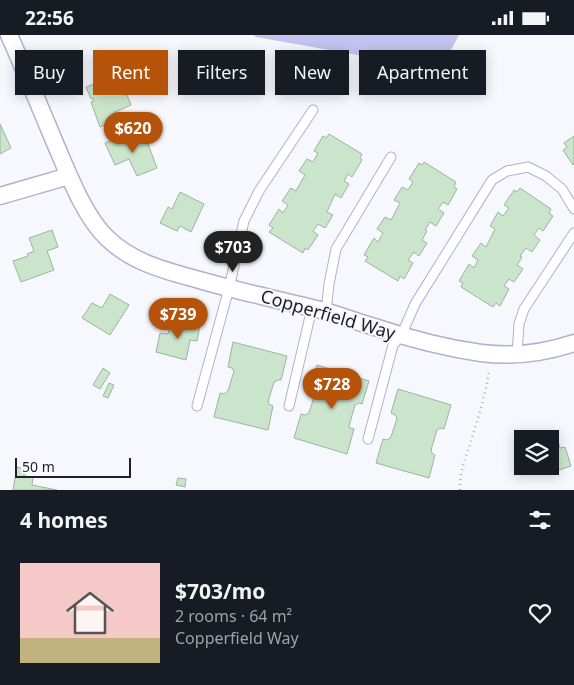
<!DOCTYPE html>
<meta charset="utf-8">
<style>
:root{--surface:#171b24;--page:#242831;--text:#f1f3f6;--muted:#9ea1a6;--accent:#b45309}
body{margin:0;font-family:"Noto Sans",sans-serif;background:var(--page);color:var(--text);height:100vh;display:flex;flex-direction:column;font-size:19px;white-space:nowrap}
*{box-sizing:border-box;margin:0}
p{font-size:16px;color:var(--muted)}
.icon{flex:none;width:28px;height:28px;fill:none;stroke:currentColor;stroke-width:2;stroke-linecap:round;stroke-linejoin:round}
.map{position:relative;height:455px;overflow:hidden}
.sheet{display:flex;flex-direction:column;background:var(--surface);flex:1}
.sheet>*{flex:none}
.hud{position:absolute;left:15px;top:15px;width:545px;height:45px;display:flex;gap:10px}
.tools{position:absolute;left:514px;top:395px;display:grid;gap:10px}
.tools a{display:grid;place-items:center;width:45px;height:45px;border-radius:0px;background:var(--surface);box-shadow:0 2px 12px #0003;font-size:25px}
.scale{position:absolute;left:15px;bottom:12px;width:116px;box-sizing:border-box;padding-left:5px;border:2px solid #1f1e2a;border-top:0;font-size:14px;line-height:18px;white-space:nowrap;color:#1f1e2a;-webkit-text-stroke:4px #f7f7fe;paint-order:stroke}
.price{position:absolute;translate:-50% -42px;padding:0 11px;border-radius:18px;background:var(--accent);color:#fff;font-size:16px;line-height:32px;filter:drop-shadow(0 1px 2px #0008)}
.price::after{content:'';position:absolute;left:50%;top:30px;width:15px;height:11px;margin-left:-8px;background:inherit;clip-path:polygon(0 0,100% 0,50% 100%)}
.price.on{background:#222;color:#fff}
ul{padding:0;list-style:none}
li{display:flex;align-items:center;gap:15px;height:125px;padding:0 20px}
li span{display:grid;place-items:center;flex:none;width:140px;height:100px;border-radius:0px;color:#555}
li>.icon{margin-inline-start:auto}
span .icon{width:60px;height:60px;fill:#fffc;stroke-width:1}
li b{font-size:21px}
h2{display:flex;justify-content:space-between;align-items:center;height:60px;padding:0 20px;font-size:21px}
.chip{padding:0 18px;border-radius:0px;background:var(--surface);box-shadow:0 2px 12px #0003;font-size:18px;line-height:45px}
.chip.on{background:var(--accent);color:#fff}
.status{display:flex;justify-content:space-between;align-items:center;height:35px;padding:0 25px;background:var(--surface);direction:ltr}
.status svg{height:14px;fill:currentColor}
.map>svg:first-child{display:block}
.water{fill:#c6c3f2}
.building{fill:#cbe5cc;stroke:#9bb59d}
.lines{fill:none;stroke-linecap:round;stroke-linejoin:round}
.lane-casing{stroke:#b2b0cf;stroke-width:11}
.street-casing{stroke:#b2b0cf;stroke-width:19}
.path{stroke:#aeadb6;stroke-width:2.5;stroke-dasharray:1 4;stroke-linecap:butt}
.lane{stroke:#fff;stroke-width:9}
.street{stroke:#fff;stroke-width:16}
.labels{text-anchor:middle;stroke-width:4;stroke-linejoin:round;paint-order:stroke}
.street-label{font-size:18px;fill:#1f1e2a;stroke:#f7f7fe}
</style>
<div class="status"><b>22:56</b><svg viewBox="0 0 49 12"><path d="M0 12V9h3v3zM5 12V6h3v6zM10 12V3h3v9zM15 12V0h3v12zM26 1h20v11H26zM47 4h2v5h-2z"/></svg></div>
<div class="map">
<svg width="574" height="455" viewBox="0 0 574 455">
<rect width="100%" height="100%" fill="#f7f7fe"/>
<path class="water" d="M253 0H459L447 22 403 28 256 2Z"/>
<path class="building" d="M119 40 131 70 113 78 116 85 100 92 91 67 94 66 93 63 91 64 86 52Z
M0 89 11 113 0 119Z
M329 99 362 119 360 123 362 125 352 142 348 139 344 146 349 149 341 163 335 159 327 177 333 180 325 193 318 189 313 196 318 200 308 215 305 213 303 218 269 197 273 193 269 190 279 174 283 178 288 170 282 166 291 153 296 156 305 140 299 136 307 124 313 127 318 118 314 116 323 101 326 103Z
M122 101 125 109 145 101 157 133 137 141 129 124 115 130 105 108Z
M574 101V129L573 130 563 115 567 112 564 108Z
M424 127 456 147 454 152 457 154 448 170 443 167 438 174 444 178 436 191 430 187 425 195 427 196 422 205 427 208 419 221 414 217 408 225 413 228 404 244 400 241 398 246 365 226 368 222 364 220 374 203 378 207 383 198 377 194 385 182 391 185 400 168 394 165 402 152 408 155 413 147 409 144 419 128 422 130Z
M520 153 551 174 549 178 553 181 543 196 539 193 534 200 540 205 532 217 526 213 520 221 522 222 517 230 523 234 514 247 509 244 504 251 509 254 500 271 496 268 493 272 461 252 463 248 459 246 469 229 474 233 478 225 472 221 481 208 486 212 495 194 490 191 498 177 503 181 509 173 504 170 514 155 517 157Z
M180 157 204 169 191 197 180 191 177 196 160 188 168 172 172 174Z
M52 195 58 212 47 216 54 235 21 247 13 226 28 221 27 219 34 216 29 203Z
M110 259 129 270 110 300 82 283 92 268 102 273Z
M178 286 200 290 197 306 190 305 186 325 156 317 160 298 168 299 170 292 176 293Z
M233 307 287 321 281 345H278L274 347 268 367 270 370 273 371 268 395 214 382 220 358 224 359 228 356 234 336 232 333 228 332Z
M317 330 369 346 362 369 359 368 355 370 349 391 350 393 354 394 347 419 294 403 301 379 305 380 309 378 315 359 313 355 309 354Z
M103 333 110 338 100 354 93 350Z
M109 348 114 350 108 363 103 361Z
M398 354 451 370 444 394 440 393 437 395 431 415 432 418 435 420 429 443 376 428 383 404 387 405 391 402 397 383 395 380 391 378Z
M556 400 560 413 565 412 571 431 556 436 553 427 550 428V404H545Z
M17 432 25 434 24 441 33 442 32 450 57 455H13Z
M178 443 186 444 185 452 176 450Z"/>
<g class="lines">
<defs>
<path id="lane" d="M326 276 329 249 336 214 391 122
M517 319 519 289 524 274 574 198
M197 371 229 253 244 186 259 156 313 75
M289 371 312 273
M368 404 393 310 401 301 415 269 492 145 507 136 528 132 546 141 562 154 574 174"/>
<path id="street" d="M9 0C25 36 40 72 55 108 68 138 84 181 107 203 134 229 168 236 203 246 221 251 239 256 258 260 280 266 302 270 324 276 342 281 360 288 378 293 411 304 446 313 481 318 512 322 544 318 574 308
M0 161 69 141"/>
</defs>
<use href="#lane" class="lane-casing"/>
<use href="#street" class="street-casing"/>
<path class="path" d="M460 455C459 438 466 422 471 406 478 383 486 359 489 335"/>
<use href="#lane" class="lane"/>
<use href="#street" class="street"/>
</g>
<g class="labels">
<g class="street-label">
<text transform="translate(328 280) rotate(16)" y="6">Copperfield Way</text>
</g>
</g>
</svg>
<div class="tools">
<a><svg class="icon" aria-label="layers" viewBox="0 0 24 24"><path d="M12 4l9 5-9 5-9-5zM3 14l9 5 9-5"/></svg></a>
</div>
<div class="scale">50 m</div>
<b class="price" style="left:133px;top:119px">$620</b>
<b class="price on" style="left:233px;top:238px">$703</b>
<b class="price" style="left:178px;top:305px">$739</b>
<b class="price" style="left:332px;top:375px">$728</b>
<div class="hud">
<a class="chip">Buy</a>
<a class="chip on">Rent</a>
<a class="chip">Filters</a>
<a class="chip">New</a>
<a class="chip">Apartment</a>
</div>
</div>
<section class="sheet">
<h2>4 homes<svg class="icon" aria-label="filters" viewBox="0 0 24 24"><path d="M4 7h16M4 17h16"/><circle cx="9" cy="7" r="2"/><circle cx="15" cy="17" r="2"/></svg></h2>
<ul>
<li><span style="background:linear-gradient(#f6c9c9 75%,#c2b280 0)"><svg class="icon" aria-label="home" viewBox="0 0 24 24"><path d="M3 11l9-7 9 7M6 9v11h12V9"/></svg></span><div><b>$703/mo</b><p>2 rooms · 64 m²</p><p>Copperfield Way</p></div><svg class="icon" aria-label="heart" viewBox="0 0 24 24"><path d="M12 20l-8-8c-3-5 5-10 8-4 3-6 11-1 8 4z"/></svg></li>
</ul>
</section>
